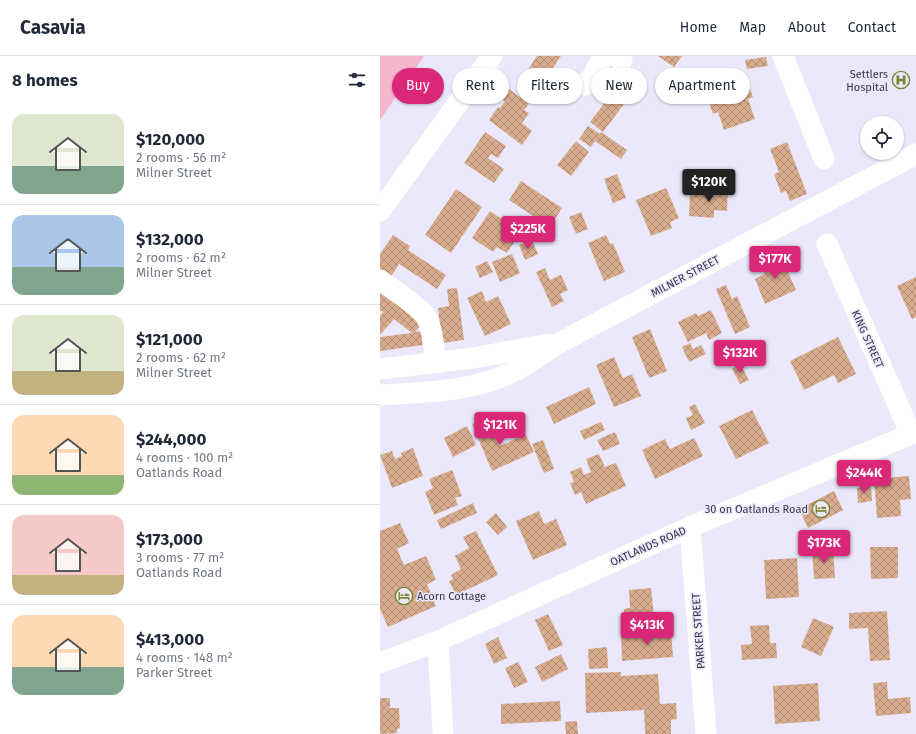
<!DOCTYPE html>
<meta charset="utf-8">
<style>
:root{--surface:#fff;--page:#f6f6f7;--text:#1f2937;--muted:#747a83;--line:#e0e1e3;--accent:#db2777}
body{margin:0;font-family:"Fira Sans",sans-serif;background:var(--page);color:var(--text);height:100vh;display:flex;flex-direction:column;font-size:15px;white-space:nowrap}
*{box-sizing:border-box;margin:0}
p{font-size:13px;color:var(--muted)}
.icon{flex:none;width:22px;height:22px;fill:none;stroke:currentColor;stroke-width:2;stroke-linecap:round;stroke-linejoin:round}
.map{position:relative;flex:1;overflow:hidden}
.sheet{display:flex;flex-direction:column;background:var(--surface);width:380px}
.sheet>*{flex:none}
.top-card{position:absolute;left:12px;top:12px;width:380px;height:36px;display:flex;gap:8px}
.controls{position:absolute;left:480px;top:60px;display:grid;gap:8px}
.controls a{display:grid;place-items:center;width:44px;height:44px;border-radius:50%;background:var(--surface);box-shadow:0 1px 3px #0004;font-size:20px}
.price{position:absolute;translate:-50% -34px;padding:0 9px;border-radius:4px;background:var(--accent);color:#fff;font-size:13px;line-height:26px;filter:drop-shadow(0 1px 2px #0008)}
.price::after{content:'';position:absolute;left:50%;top:24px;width:12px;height:9px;margin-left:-6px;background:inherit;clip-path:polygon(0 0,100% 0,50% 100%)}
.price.selected{background:#222;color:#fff}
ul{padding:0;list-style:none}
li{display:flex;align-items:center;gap:12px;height:100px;padding:0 12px}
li+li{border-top:1px solid var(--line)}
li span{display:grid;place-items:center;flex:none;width:112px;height:80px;border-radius:12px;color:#555}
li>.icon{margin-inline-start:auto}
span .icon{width:48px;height:48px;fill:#fffc;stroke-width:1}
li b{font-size:17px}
h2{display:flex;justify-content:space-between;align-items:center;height:48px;padding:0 12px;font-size:17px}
.pill{padding:0 14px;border-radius:18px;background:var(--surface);box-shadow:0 1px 3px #0004;font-size:14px;line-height:36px}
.pill.selected{background:var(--accent);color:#fff}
header{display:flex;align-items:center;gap:24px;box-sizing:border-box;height:56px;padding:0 20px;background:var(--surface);border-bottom:1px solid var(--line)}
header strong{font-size:19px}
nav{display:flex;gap:22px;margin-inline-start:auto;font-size:14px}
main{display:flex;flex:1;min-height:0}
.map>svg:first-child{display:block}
.pitch{fill:#f3b6cd}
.building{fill:url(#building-cross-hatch)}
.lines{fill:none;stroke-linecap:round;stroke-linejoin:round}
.minor{stroke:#fff;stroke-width:21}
.labels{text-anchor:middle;stroke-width:3;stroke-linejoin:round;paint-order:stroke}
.poi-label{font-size:11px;fill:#393549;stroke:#ebe8fc;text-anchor:end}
.street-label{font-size:11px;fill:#393549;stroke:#ebe8fc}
</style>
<header>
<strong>Casavia</strong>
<nav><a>Home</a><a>Map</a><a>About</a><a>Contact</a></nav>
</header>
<main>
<section class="sheet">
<h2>8 homes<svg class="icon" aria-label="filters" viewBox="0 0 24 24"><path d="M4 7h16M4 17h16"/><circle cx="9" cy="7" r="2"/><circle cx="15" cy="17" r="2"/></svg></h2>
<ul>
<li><span style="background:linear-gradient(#dfe7d0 65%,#7fa58c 0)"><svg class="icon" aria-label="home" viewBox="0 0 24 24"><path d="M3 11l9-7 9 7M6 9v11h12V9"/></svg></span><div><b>$120,000</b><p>2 rooms · 56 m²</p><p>Milner Street</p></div></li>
<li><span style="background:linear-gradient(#a9c7e8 65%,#7fa58c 0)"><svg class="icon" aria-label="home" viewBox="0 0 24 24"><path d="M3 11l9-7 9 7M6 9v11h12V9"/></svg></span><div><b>$132,000</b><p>2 rooms · 62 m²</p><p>Milner Street</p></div></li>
<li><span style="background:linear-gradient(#dfe7d0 70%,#c2b280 0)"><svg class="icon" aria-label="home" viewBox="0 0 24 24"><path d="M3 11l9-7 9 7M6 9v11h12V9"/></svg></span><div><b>$121,000</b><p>2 rooms · 62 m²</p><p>Milner Street</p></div></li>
<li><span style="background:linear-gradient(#ffd9b3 75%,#8fb573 0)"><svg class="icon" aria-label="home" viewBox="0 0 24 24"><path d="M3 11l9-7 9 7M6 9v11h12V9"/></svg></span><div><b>$244,000</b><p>4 rooms · 100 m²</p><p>Oatlands Road</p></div></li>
<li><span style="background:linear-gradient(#f6c9c9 75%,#c2b280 0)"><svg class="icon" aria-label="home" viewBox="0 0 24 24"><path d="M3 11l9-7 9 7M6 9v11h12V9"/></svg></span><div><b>$173,000</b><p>3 rooms · 77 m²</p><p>Oatlands Road</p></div></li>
<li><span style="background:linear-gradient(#ffd9b3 65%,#7fa58c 0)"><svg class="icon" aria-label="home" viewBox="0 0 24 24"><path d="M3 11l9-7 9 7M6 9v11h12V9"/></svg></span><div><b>$413,000</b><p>4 rooms · 148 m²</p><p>Parker Street</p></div></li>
</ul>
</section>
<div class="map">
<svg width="536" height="678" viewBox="0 0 536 678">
<defs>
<pattern id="building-cross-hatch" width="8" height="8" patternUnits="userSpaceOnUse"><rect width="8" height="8" fill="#daac8e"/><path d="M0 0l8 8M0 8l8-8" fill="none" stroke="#b28d76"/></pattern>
</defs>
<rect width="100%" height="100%" fill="#ebe8fc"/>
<path class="pitch" d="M0 0H44L0 64Z"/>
<path class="building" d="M157 0H181L154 40 138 29Z
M278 0H302L294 11Z
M386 1 388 10 367 13 365 4Z
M189 13 199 19 192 31 182 25Z
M249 15 263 25 258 31 264 36 258 44 251 39 223 76 210 66Z
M366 23 373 41 368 43 375 63 344 74 338 56 333 58 326 37Z
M129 33 149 48 144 54 149 57 142 67 152 75 142 89 109 64 118 51 120 52 125 45 121 43Z
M208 70 220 78 221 76 247 94 241 103 215 85 211 91 199 83Z
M105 76 126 90 118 102 111 98 108 102 124 113 114 127 84 107Z
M196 85 209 96 191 120 177 109Z
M407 86 427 138 410 145 406 135 401 137 394 118 399 116 390 93Z
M237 118 246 142 233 147 224 123Z
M141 125 182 152 170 171 129 144Z
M334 130 348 131 347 155 334 154V162L309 160 310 137 334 139Z
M286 132 299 162 290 166 292 172 271 180 256 144Z
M76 133 102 151 71 197 45 179Z
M110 155 141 176 127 197 117 191 113 196 92 182Z
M201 156 208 173 196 178 189 161Z
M13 179 30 190 28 194 66 219 57 233 19 208 11 221 0 214V198Z
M226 179 230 188 233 187 245 216 224 225 208 187Z
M152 184 158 198 145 204 139 189Z
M132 198 140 217 120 226 112 206Z
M400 199 416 234 385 248 375 223 385 218 380 207Z
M107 205 113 216 100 222 95 211Z
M165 212 170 224 181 219 188 234 180 238 184 245 172 251 156 216Z
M536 221V261L532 263 517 230Z
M346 229 352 243 357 240 370 271 355 278 336 233Z
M0 232 42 268 35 276 42 275 43 289 0 295V281L32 277 14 263 0 279V260L3 256 0 254Z
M77 232 84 284 62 287 58 252 69 250 67 233Z
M102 235 106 246 118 240 131 268 105 280 87 242Z
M331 254 342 277 329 284 326 277 308 286 298 266 316 257 318 260Z
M270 273 287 315 269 322 252 281Z
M458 281 476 318 458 327 454 319 424 334 410 305Z
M310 287 313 293 321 289 326 298 309 306 302 291Z
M234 301 243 322 252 318 261 340 234 351 216 309Z
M360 308 369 324 360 328 352 313Z
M209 331 216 348 174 368 166 351Z
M315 348 325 367 311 374 306 362 313 359 309 351Z
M372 354 389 387 356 403 339 370Z
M108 361 120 390 146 379 154 396 112 415 92 368Z
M221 366 225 374 204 384 200 375Z
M87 370 96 389 73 401 64 382Z
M235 376 240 388 223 395 217 384Z
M314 382 323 400 275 423 262 394 285 383 290 393Z
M163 384 174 413 164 417 152 388Z
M33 392 43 420 12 432 0 399 12 395 15 403 22 400 21 397Z
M219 398 225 411 236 407 246 430 206 448 201 436 195 439 190 427 194 426 190 416 201 411 204 419 211 416 206 403Z
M72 414 82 440 75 442 78 449 54 459 45 436 53 432 49 423Z
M529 420 531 443 520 444 521 460 497 462 494 423Z
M491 430 492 445 478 447 477 432Z
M454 435 463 454 428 472 419 453Z
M93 447 97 457 61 473 57 464Z
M159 455 164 468 176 463 187 489 153 504 136 465Z
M116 457 127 471 118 479 106 466Z
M20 467 29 487 17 493 24 509 46 500 56 524 47 528 56 550 8 571 0 553V475Z
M96 475 118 519 76 539 69 525 73 523 71 519 81 513 75 500 89 492 83 481Z
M490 491H518V522L491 523Z
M453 492 455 522 434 523 432 493Z
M417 502 419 541 386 543 384 504Z
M271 532 274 561 245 564 244 553 250 552 249 534Z
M507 555 510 604 490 605 488 572 469 573V557Z
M168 558 183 589 169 595 155 564Z
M433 562 454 571 441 600 421 591Z
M389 569 390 587H396L397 602 362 604 361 589 372 588 370 570Z
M291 574 293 601 242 605 241 578Z
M118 581 127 602 114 608 105 588Z
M227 591 228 612 209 613 208 593Z
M181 598 188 613 162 626 155 611Z
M138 606 148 626 134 632 125 612Z
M241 616V620L278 618 280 648 296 647 297 663 291 664V678H265L264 654 206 657 205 617Z
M507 626 508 643 530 641 531 657 496 660 493 627Z
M438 627 440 665 395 668 393 630Z
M0 642H10V652H19L20 672 17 673V677L0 678Z
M180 645 181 665 121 668V648Z
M197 665 198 678H186L185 666Z"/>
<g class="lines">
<path class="minor" d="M236 0 242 5
M403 0 444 103
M204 29 212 22 222 2V0
M0 155 112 0
M447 188 531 378
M0 224C13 234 38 249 46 261 53 272 54 295 56 307
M0 313 93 302 170 288
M0 339C46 336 95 336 137 314 152 306 166 295 181 286L536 98
M310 471 326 678
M58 585 63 678
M0 607 58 585 310 471 536 376"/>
</g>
<defs>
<symbol id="hospital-ring" viewBox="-11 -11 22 22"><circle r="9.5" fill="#ebe8fc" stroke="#7d8530" stroke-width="1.5"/><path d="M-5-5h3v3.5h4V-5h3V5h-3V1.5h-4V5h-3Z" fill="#7d8530"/></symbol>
<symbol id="hotel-ring" viewBox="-11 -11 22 22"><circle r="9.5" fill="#ebe8fc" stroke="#7d8530" stroke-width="1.5"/><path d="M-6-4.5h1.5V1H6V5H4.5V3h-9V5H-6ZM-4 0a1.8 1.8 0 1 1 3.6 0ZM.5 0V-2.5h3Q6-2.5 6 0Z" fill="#7d8530"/></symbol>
</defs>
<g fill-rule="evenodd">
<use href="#hospital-ring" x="511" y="14" width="20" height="20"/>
<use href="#hotel-ring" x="431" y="443" width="20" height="20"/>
<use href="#hotel-ring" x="14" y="530" width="20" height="20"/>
</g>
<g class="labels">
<g class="poi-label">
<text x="508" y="22">Settlers<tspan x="508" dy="13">Hospital</tspan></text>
<text x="428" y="457">30 on Oatlands Road</text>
<text x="37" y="544" text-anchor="start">Acorn Cottage</text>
</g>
<g class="street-label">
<text transform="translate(305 220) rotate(-28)" y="4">MILNER STREET</text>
<text transform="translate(488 283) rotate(66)" y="4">KING STREET</text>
<text transform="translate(268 490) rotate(-24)" y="4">OATLANDS ROAD</text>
<text transform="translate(318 575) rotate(-94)" y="4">PARKER STREET</text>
</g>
</g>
</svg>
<div class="controls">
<a><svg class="icon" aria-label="locate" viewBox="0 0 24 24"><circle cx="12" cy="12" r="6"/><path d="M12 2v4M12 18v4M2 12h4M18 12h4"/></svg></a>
</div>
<b class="price selected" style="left:329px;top:147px">$120K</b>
<b class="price" style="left:148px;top:194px">$225K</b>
<b class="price" style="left:395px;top:224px">$177K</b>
<b class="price" style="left:360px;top:318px">$132K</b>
<b class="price" style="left:120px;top:390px">$121K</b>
<b class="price" style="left:484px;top:438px">$244K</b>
<b class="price" style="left:444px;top:508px">$173K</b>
<b class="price" style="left:267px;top:590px">$413K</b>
<div class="top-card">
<a class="pill selected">Buy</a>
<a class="pill">Rent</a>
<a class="pill">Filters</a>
<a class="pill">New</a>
<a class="pill">Apartment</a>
</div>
</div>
</main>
